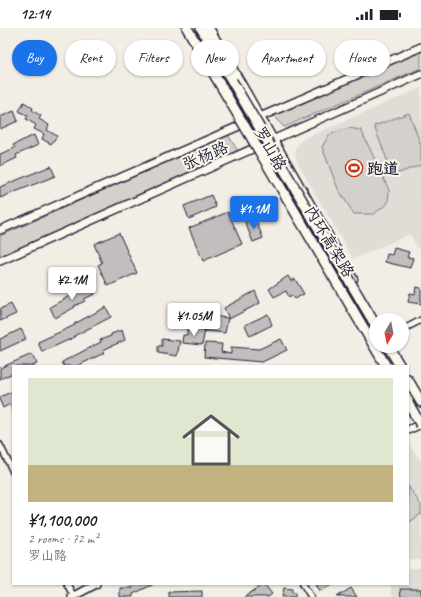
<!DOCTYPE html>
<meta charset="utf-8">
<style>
:root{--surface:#fff;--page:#f2f2f2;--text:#202124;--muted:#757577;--accent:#1a73e8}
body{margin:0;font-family:Caveat,"LXGW WenKai TC",sans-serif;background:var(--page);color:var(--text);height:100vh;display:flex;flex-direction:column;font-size:15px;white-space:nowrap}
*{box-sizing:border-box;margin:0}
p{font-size:13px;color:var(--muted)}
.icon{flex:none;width:22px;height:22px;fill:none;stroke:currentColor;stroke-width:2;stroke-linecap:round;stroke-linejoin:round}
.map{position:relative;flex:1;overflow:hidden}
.side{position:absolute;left:12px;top:337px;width:397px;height:220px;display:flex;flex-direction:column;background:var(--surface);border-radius:0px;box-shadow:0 1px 3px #0004}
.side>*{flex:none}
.banner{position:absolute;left:12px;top:12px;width:397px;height:36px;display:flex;gap:8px}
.needle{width:26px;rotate:190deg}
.buttons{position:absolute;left:369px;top:285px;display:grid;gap:8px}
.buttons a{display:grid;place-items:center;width:40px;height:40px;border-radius:50%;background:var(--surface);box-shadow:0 1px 3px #0004;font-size:20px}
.price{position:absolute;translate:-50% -34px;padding:0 9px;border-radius:4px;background:#fff;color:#222;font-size:13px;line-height:26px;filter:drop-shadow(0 1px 2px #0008)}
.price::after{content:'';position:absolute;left:50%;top:24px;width:12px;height:9px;margin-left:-6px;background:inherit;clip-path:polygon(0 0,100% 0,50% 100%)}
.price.selected{background:var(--accent);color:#fff}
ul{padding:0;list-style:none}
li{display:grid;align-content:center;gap:8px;height:212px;padding:0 16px}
li span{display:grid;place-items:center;height:124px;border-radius:0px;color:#555}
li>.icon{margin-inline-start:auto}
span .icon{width:72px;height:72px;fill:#fffc;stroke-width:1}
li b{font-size:17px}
.pill{padding:0 14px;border-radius:18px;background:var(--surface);box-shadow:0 1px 3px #0004;font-size:14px;line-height:36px}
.pill.selected{background:var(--accent);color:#fff}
.status{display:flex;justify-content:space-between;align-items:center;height:28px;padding:0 20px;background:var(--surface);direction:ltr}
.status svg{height:11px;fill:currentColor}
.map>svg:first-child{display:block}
.built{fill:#e0dcd6}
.green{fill:#d4d1cc;stroke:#7b7a84}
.building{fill:#c2bebe;stroke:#22223b}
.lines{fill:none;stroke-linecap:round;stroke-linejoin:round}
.street-casing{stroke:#22223b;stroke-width:8}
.secondary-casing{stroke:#22223b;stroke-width:10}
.primary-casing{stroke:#22223b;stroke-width:11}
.highway-casing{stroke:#22223b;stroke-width:12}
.street{stroke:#fbf7ec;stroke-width:5}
.secondary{stroke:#fbf7ec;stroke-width:7}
.primary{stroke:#fbf7ec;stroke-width:8}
.highway{stroke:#fbf7ec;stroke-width:9}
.highway-bridge-casing{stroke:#22223b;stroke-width:12;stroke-linecap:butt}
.highway-bridge{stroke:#fbf7ec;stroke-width:9}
.labels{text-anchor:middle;stroke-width:4;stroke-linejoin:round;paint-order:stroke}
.street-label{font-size:16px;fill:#22223b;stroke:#fbf7ec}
.poi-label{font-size:16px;font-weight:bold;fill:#22223b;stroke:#fbf7ec;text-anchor:start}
</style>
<div class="status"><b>12:14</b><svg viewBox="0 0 49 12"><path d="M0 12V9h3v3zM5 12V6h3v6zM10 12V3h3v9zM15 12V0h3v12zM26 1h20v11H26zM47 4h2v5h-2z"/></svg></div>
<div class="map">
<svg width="421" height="569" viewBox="0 0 421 569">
<rect width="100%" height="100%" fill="#f2eee5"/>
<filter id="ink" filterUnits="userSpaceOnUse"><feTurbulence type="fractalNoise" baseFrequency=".025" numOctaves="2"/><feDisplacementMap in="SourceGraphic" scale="8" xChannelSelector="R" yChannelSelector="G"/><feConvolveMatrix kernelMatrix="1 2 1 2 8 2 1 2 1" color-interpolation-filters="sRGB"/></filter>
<g filter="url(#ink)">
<path class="built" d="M421 60V220L418 221 410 206 353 231 296 132 295 120 303 111Z
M408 416 421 433V531H408Z
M408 540H421V569H392L390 556H408Z"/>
<path class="green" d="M421 24V40L284 99 273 88Z
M409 85 421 117V137L393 147 374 98Z
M348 100 361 102 389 162 388 175 374 186H354L338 161 322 119 329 107Z
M228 107 238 123 0 228V208Z
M408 458 421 477V486L408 495Z"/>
<path class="building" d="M24 74 33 80 32 82 41 88 39 91 49 97 47 102 57 108 51 116 42 111 44 106 34 101 36 97 26 91 28 88 19 83Z
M14 83 18 93 0 101V89Z
M34 107 38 117 16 127 17 130 0 138V126L15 120 13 117Z
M51 138 55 148 0 170V159Z
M211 167 216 179 189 191 184 178Z
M228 184 242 216 203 233 189 200Z
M255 190 263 210 253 214 245 194Z
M119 205 137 245 108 258 98 237 102 235 94 216Z
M394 220 409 224 407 229 413 230 410 240 385 234 387 226 392 227Z
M288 248 291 253 295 251 304 266 295 271 292 267 289 269 286 263 274 269 269 261Z
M91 256 95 266 84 271 85 273 74 278 75 279 55 290 50 279Z
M416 259 421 260V276L408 274 410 265 415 266Z
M255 263 260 275 229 291 224 280Z
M11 276 16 286 0 293V281Z
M106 279 111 289 74 308 75 309 42 324 38 314 75 297 74 296Z
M268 286 272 297 250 308 245 297Z
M210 288 228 290 225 305 206 303V295H210Z
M187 300 205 302 202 317 182 315 183 307H187Z
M21 301 26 311 0 323V311Z
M122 302 125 312 103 322 104 325 77 338H64L62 334 101 314 100 312 111 308V306Z
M162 311 180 313 177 328 158 325V318H162Z
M281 311 287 322 262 334 204 329 205 315 222 316 221 324 231 326V319L259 321Z
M32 326 37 336 32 338H13V345L0 351V340Z
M13 363V384L10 376 3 380 0 373V369Z
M131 556H154L133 566V569H120V560H133Z
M264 556 272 566 268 569H244Z
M316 556H334L320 563Z
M284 560 292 561V565H295V569H282Z
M351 560 357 569H337Z
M400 561H421V569H401Z
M202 563V569H169V564Z"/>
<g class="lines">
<defs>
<path id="street" d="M402 302 421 292
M0 417 13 444
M67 556 74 569
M303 556 311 569"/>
<path id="secondary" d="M0 202 421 19
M0 233 421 46
M408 402 421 396
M72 569 96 556"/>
<path id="primary" d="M209 0 353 251"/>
<path id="highway" d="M187 0 221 58
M201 0 232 53
M388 318 400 338
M408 352 421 374"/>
</defs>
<use href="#street" class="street-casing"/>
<use href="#secondary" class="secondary-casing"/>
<use href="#primary" class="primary-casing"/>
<use href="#highway" class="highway-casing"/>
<use href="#street" class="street"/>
<use href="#secondary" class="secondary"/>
<use href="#primary" class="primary"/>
<use href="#highway" class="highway"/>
<defs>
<path id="highway-bridge" d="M232 53 376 298
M221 58 386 338
M408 375 421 397"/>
</defs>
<use href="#highway-bridge" class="highway-bridge-casing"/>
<use href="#highway-bridge" class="highway-bridge"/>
</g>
</g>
<defs>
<symbol id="stadium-ring" viewBox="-11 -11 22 22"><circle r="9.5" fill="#fbf7ec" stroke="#c8321e" stroke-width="1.5"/><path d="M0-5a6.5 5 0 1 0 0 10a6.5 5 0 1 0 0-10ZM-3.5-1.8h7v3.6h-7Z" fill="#c8321e"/></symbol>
</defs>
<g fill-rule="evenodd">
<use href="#stadium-ring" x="344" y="130" width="20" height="20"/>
</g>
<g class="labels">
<g class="street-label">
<text transform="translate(271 120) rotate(60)" y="6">罗山路</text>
<text transform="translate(205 127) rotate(-24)" y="6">张杨路</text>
<text transform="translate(330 213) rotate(59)" y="6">内环高架路</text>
</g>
<g class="poi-label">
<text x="367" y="146">跑道</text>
</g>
</g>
</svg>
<div class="buttons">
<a><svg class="needle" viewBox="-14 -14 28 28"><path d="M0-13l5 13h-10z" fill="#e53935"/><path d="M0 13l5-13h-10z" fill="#757577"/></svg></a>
</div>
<b class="price selected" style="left:254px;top:202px">¥1.1M</b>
<b class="price" style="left:72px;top:273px">¥2.1M</b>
<b class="price" style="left:194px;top:309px">¥1.05M</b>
<div class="banner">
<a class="pill selected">Buy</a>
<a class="pill">Rent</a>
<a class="pill">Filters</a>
<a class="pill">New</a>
<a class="pill">Apartment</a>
<a class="pill">House</a>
</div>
<section class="side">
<ul>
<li><span style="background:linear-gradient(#dfe7d0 70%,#c2b280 0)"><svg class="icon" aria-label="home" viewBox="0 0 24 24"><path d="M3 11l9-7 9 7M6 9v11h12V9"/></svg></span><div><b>¥1,100,000</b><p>2 rooms · 72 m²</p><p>罗山路</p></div></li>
</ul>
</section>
</div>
